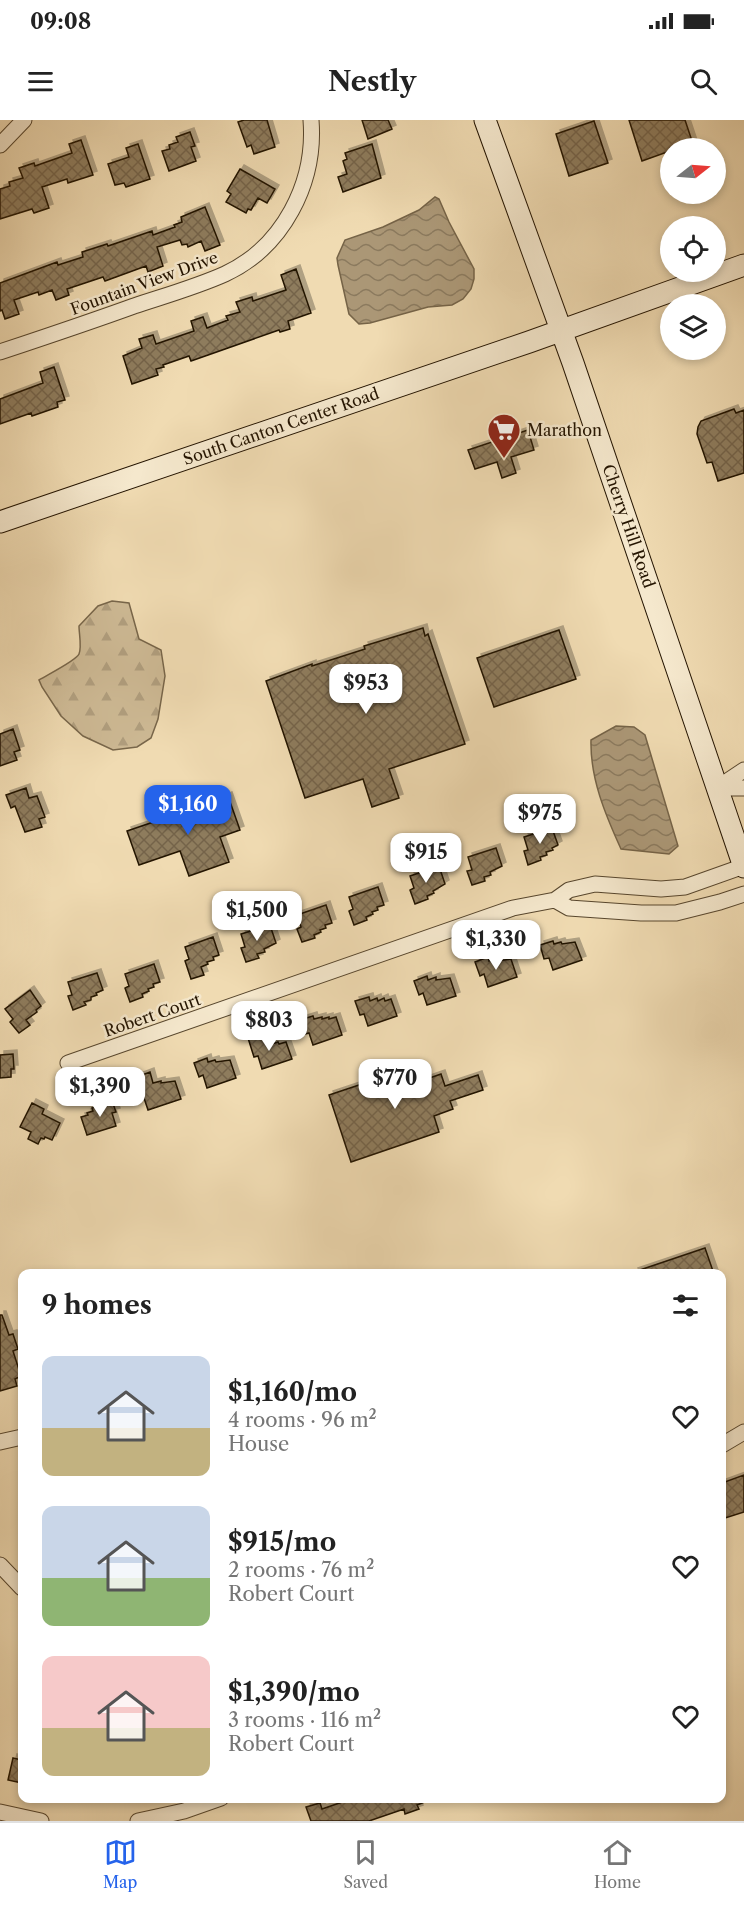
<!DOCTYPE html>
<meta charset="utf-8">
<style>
:root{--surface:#fff;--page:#f2f2f2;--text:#222;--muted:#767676;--line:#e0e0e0;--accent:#2563eb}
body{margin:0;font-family:"Libre Caslon Text",serif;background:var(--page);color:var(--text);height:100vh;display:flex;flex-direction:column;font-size:22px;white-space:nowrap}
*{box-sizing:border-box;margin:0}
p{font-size:20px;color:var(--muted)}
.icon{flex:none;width:33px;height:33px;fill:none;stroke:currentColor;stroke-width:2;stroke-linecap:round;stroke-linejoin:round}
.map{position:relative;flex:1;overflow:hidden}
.drawer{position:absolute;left:18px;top:1149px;width:708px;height:534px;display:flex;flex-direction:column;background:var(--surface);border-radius:12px;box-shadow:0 3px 9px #0003}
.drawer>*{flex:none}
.needle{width:39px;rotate:73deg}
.tools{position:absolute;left:660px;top:18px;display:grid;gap:12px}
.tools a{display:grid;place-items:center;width:66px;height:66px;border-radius:50%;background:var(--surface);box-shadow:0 3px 9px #0003;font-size:30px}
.price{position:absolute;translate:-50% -51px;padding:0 14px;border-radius:12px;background:#fff;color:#222;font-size:20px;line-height:39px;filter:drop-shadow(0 2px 3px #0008)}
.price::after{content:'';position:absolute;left:50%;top:36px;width:18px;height:14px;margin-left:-9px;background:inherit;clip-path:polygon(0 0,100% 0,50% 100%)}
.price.on{background:var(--accent);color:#fff}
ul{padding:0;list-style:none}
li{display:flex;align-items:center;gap:18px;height:150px;padding:0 24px}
li span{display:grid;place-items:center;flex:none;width:168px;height:120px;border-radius:12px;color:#555}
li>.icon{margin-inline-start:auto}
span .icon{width:72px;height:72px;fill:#fffc;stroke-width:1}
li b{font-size:26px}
h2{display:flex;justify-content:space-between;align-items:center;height:72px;padding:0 24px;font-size:26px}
.status{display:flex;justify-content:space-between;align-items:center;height:42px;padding:0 30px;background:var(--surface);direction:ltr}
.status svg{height:16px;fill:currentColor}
header{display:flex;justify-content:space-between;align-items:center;height:78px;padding:0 24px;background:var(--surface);font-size:27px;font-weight:700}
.dock{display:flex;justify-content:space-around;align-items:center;height:84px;border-top:2px solid var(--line);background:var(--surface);font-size:16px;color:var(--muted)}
.dock a{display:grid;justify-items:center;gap:3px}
.dock .on{color:var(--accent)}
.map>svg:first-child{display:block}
.forest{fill:url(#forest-firs);stroke:#78664a;stroke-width:1.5}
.water{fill:url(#water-waves);stroke:#756347;stroke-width:1.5}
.building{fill:url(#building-cross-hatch);stroke:#241401;stroke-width:1.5;filter:url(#shadow)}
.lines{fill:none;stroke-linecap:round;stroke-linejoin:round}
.minor-casing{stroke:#57462d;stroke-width:17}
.secondary-casing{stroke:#241401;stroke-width:23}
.minor{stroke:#f5e8cd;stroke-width:15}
.secondary{stroke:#f5e8cd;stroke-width:21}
.labels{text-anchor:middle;stroke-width:5;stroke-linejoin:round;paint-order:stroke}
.street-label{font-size:16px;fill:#241401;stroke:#f5e8cd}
.poi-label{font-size:16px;fill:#241401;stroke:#f5e8cd;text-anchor:start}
</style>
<div class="status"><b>09:08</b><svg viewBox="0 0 49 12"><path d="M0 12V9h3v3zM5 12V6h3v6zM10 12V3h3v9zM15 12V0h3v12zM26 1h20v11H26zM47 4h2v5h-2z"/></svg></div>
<header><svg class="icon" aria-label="menu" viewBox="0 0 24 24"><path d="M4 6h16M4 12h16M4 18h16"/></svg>Nestly<svg class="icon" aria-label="search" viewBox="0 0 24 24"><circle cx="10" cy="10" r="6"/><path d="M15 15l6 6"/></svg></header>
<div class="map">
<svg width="744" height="1701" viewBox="0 0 744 1701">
<defs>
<pattern id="forest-firs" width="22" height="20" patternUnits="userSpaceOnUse" patternTransform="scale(1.5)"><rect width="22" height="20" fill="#cdb994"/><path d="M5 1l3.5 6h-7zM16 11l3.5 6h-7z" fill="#b09e7e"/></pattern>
<pattern id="water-waves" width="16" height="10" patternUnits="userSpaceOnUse" patternTransform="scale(1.5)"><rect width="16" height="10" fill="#ab9776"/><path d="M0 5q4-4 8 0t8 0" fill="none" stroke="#8b7a5e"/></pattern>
<pattern id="building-cross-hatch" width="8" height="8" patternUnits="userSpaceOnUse" patternTransform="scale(1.5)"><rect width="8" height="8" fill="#8e7b5d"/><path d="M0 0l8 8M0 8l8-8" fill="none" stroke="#74644a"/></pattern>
<filter id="shadow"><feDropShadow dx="4" dy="-4" stdDeviation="0" flood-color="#0004"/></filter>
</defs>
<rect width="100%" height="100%" fill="#f0dbb2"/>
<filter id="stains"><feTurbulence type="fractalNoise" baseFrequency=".00333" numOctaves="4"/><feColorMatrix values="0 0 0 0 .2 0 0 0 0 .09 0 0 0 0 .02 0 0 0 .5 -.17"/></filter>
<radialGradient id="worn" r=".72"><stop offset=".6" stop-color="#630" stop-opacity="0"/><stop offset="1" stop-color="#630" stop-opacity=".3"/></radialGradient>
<path class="forest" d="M112 481 129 483 139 519 161 530 165 556 158 599 151 618 137 627 113 630 83 616 61 596 42 567 39 560C47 555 77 540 79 534 82 527 79 514 79 506L98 486Z"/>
<path class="water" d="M435 77 439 79 449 102 474 149V159L471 169 463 179 452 185 428 187 370 203 359 204 349 194 338 145 337 138 345 120 383 107 419 90Z
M616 606 634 607 645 615 678 726 669 734 621 729C605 694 590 658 591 620Z"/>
<path class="building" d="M244 0H267L275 27 254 34 251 25 247 27 238 2Z
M362 0H388L392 9 368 19Z
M629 0H685L693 24 679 28H670V31L642 41Z
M594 1 608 43 569 56 556 14Z
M190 12 195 26 191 27 196 41 169 51 162 31 170 29 169 25 178 22 176 17Z
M81 20 93 55 68 63 67 59 42 67 49 88 34 93 32 89 0 99V69L10 66 9 62 23 58 19 48 34 43 35 46 72 33 69 24Z
M138 24 150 59 126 67 124 63 115 65 108 44 129 37 126 28Z
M372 24 381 58 343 72 338 57 347 54 343 41 347 39 345 33Z
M240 49 275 69 267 83 258 78 251 90 248 89 246 93 226 82 231 74 227 71Z
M205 87 220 125 205 131 201 121 188 127 187 124 182 125 180 120 157 127 163 146 148 152 146 146 105 161 103 157 67 169 69 175 56 180 52 170 39 175 38 172 14 180 19 194 5 199 2 190 0 191V163L57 142 58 145 83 137 82 132 107 124 108 126 152 111 153 115 175 107 174 105 182 102 181 97Z
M296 149 311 193 288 201 290 209 280 212 279 210 191 241 189 236 163 245 164 247 156 249 158 255 132 264 123 236 142 228 139 219 153 215 156 224 194 211 191 201 203 197 207 208 228 200 226 196 240 192 236 182 252 177 253 181 286 170 281 155Z
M54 247 65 280 57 282 58 287 32 296 31 293 0 304V279L43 263 40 252Z
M734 289 736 293 744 290V353L718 361 712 342 707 343 697 314 698 307 701 301Z
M528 310 534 330 511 337 516 353 502 358 497 342 475 349 468 330Z
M423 508 425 516 428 514 465 624 389 649 399 678 372 687 363 659 305 678 266 561 312 544V546L365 529 364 526Z
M559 510 576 559 494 587 477 538Z
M13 609 20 630 14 632 17 640 0 646V614Z
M26 668 29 678 37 676 45 697 39 699 42 707 25 712 15 686 11 688 6 675Z
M228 676 240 710 220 717 229 742 189 756 180 731 139 745 127 711 171 696 168 689 186 683 188 690Z
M552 708 558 725 552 728 553 730 546 732 547 735 540 737 541 740 528 745 524 731 528 730 524 717Z
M496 728 502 746 490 752 491 755 484 757 485 761 472 765 467 751 472 750 468 737Z
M439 746 445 764 433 771 434 773 427 776 428 779 415 784 410 770 414 768 410 756Z
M378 767 384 785 377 787 378 790 372 792 373 794 366 797 367 800 354 805 349 791 353 789 349 777Z
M326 785 332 803 325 805 326 808 320 810 321 812 314 815 315 818 302 822 297 809 301 807 297 795Z
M270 805 276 823 264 829 265 832 257 834 259 838 246 842 241 828 245 827 241 814Z
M213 817 219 835 213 837 214 840 207 842 208 844 201 847 204 855 191 859 185 841 189 839 185 827Z
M553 821 554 824 561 822 562 824 575 822 582 840 553 850 549 838 544 839 540 825Z
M488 837 489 841 497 838V841L511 839 517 857 488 867 484 854 480 856 475 842Z
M154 844 160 862 153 864 154 867 148 869 149 871 142 874 143 877 130 882 125 868 129 866 125 854Z
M97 853 103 870 96 873 97 875 91 877V880L84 882 86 885 73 890 68 876 72 875 68 862Z
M427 856 428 860 436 857V860L450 858 456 876 427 885 423 873 419 875 414 861Z
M30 870 41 886 36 890 37 892 26 900 30 905 19 913 10 902 13 899 5 889Z
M369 877 370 881 377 878 378 881 384 878 385 881 391 879 397 896 368 906 364 894 360 895 355 881Z
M313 896 314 899 322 897V899L329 897V899L336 897 342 915 313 925 309 913 305 914 300 900Z
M261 914 265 923 272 921V924L278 922 279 924 286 922 292 939 262 949 258 936 254 937 248 918Z
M13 934 14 949H11V957L0 958V935Z
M207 938 208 942 215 940 216 942 230 940 236 958 207 968 203 955 199 957 194 943Z
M416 946 421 961 441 954 445 966 478 955 483 970 450 981 453 989 434 996 439 1012 351 1042 329 975Z
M150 952 153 963 161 961V963L175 961 181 979 148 990 137 957Z
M111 978 116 992 112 993 116 1006 87 1015 81 997 88 995 87 993 93 991 92 988 99 986 98 982Z
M32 983 44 989 42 994 60 1003 52 1020 45 1017 44 1019 41 1018 38 1024 28 1019 31 1012 20 1007Z
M705 1128 714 1154H635L634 1152Z
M0 1195H2L9 1215 13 1214 18 1229 13 1231 21 1256 15 1259 17 1266 0 1271Z
M744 1355V1392L722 1399V1363Z
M13 1638 22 1640V1663L8 1660Z
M354 1678H430V1680L417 1685 419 1689 405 1694 404 1689 369 1701H311L306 1687 320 1683 322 1689Z"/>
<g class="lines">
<defs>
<path id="minor" d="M0 25 24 0
M0 232C45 217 90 202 134 186 164 176 196 167 225 154 283 127 316 63 311 0
M717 668 744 650
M717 668H744
M744 746 685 767 661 769 595 764 569 770 555 780 569 788 641 793H676L720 782 744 774
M68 943 513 788 555 780
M0 1322 22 1317
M722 1325 744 1312
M0 1445 22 1468
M0 1692 41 1701
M138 1701 184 1691 221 1678"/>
<path id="secondary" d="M485 0 573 243 744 747
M0 402 529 222 744 145"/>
</defs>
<use href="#minor" class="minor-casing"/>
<use href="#secondary" class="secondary-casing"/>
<use href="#minor" class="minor"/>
<use href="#secondary" class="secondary"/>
</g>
<defs>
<symbol id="supermarket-pin" viewBox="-11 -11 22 30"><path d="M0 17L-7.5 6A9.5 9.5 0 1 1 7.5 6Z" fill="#8f2418" stroke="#f5e8cd"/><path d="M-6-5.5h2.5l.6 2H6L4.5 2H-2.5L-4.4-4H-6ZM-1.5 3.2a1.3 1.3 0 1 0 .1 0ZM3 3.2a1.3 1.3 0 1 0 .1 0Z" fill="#fff"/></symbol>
</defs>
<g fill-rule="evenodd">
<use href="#supermarket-pin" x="485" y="291" width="38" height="52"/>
</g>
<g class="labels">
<g class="street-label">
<text transform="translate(144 163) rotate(-20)" y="6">Fountain View Drive</text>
<text transform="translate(281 306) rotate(-19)" y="6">South Canton Center Road</text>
<text transform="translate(629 406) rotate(71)" y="6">Cherry Hill Road</text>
<text transform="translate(152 895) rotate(-19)" y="6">Robert Court</text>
</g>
<g class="poi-label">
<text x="527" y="316">Marathon</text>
</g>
</g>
<rect width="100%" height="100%" filter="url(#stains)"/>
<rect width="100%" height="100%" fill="url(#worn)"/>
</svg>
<div class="tools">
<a><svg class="needle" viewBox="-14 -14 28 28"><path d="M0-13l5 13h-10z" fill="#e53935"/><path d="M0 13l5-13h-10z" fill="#767676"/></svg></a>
<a><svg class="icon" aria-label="locate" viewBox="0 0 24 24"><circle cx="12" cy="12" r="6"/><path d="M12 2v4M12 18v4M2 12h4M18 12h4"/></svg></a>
<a><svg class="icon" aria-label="layers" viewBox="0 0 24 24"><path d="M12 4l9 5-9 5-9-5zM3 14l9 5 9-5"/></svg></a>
</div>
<b class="price" style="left:366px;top:595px">$953</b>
<b class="price on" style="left:188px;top:716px">$1,160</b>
<b class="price" style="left:540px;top:725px">$975</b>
<b class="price" style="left:426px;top:764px">$915</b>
<b class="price" style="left:257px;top:822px">$1,500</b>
<b class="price" style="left:496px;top:851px">$1,330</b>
<b class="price" style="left:269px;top:932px">$803</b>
<b class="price" style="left:395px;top:990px">$770</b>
<b class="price" style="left:100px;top:998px">$1,390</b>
<section class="drawer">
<h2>9 homes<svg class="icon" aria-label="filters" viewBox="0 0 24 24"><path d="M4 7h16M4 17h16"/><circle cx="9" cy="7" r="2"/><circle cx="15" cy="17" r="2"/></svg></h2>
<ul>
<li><span style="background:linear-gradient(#c9d6e8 60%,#c2b280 0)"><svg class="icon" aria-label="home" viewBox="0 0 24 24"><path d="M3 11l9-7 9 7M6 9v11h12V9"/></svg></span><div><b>$1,160/mo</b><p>4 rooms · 96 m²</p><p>House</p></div><svg class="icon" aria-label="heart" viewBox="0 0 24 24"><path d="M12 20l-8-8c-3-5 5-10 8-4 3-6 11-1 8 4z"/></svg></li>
<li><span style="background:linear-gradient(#c9d6e8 60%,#8fb573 0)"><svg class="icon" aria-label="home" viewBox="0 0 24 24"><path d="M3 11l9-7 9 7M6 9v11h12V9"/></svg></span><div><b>$915/mo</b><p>2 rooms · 76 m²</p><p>Robert Court</p></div><svg class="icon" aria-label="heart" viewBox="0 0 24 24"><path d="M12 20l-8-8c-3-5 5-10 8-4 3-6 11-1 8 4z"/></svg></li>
<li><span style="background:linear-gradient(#f6c9c9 60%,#c2b280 0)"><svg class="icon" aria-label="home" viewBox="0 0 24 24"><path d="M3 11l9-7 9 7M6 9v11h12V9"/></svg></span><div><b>$1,390/mo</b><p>3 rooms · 116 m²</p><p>Robert Court</p></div><svg class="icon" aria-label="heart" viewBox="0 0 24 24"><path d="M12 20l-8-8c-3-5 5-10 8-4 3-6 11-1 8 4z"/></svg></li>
</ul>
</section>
</div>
<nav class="dock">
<a class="on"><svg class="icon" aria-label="map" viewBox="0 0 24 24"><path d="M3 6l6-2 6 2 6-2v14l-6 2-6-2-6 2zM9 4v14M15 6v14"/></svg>Map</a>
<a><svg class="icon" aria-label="saved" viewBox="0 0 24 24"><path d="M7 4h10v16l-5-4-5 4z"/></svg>Saved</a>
<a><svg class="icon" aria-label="home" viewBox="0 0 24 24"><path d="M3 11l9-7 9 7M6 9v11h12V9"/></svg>Home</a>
</nav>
